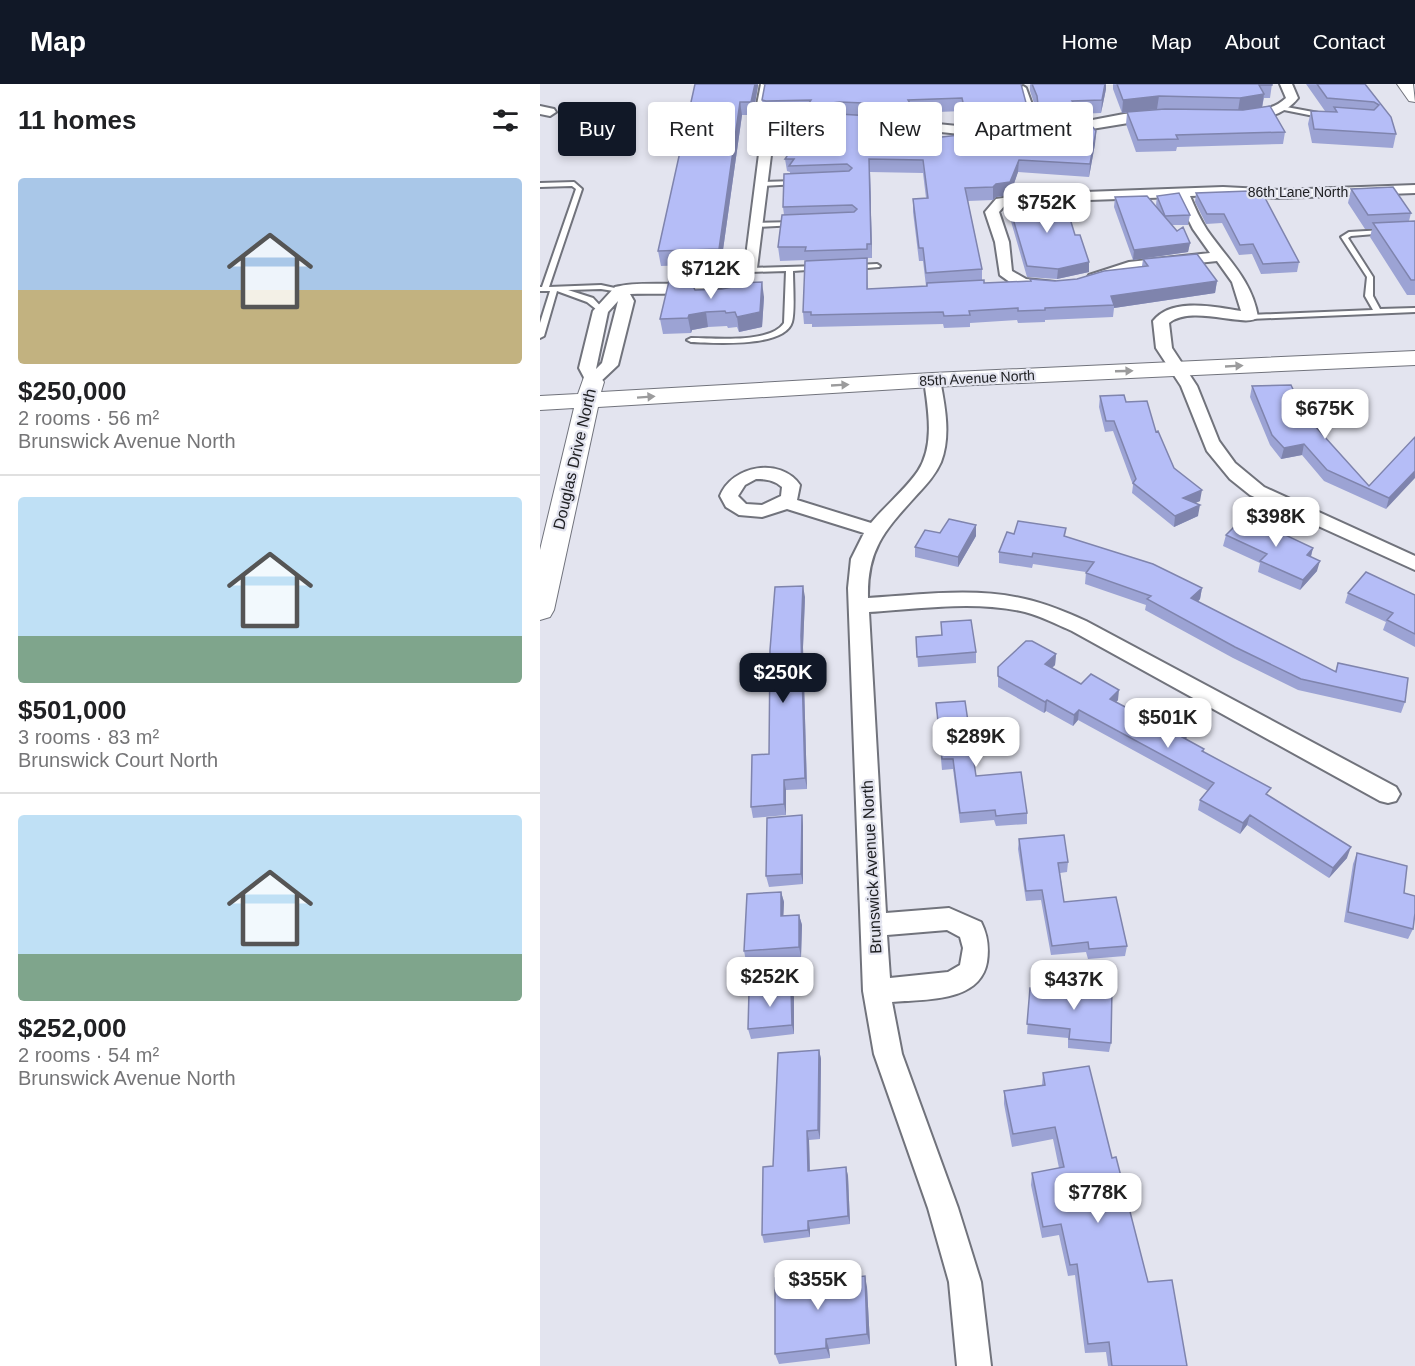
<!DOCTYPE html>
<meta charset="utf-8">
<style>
:root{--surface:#fff;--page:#f6f6f6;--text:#202124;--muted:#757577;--line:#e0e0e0;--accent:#111827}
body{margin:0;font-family:Arial,sans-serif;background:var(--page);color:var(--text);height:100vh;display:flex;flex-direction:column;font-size:22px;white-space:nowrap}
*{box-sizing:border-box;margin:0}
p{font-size:20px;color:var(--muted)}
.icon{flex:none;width:33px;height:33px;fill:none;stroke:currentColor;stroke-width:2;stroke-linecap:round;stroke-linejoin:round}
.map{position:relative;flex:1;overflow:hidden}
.sheet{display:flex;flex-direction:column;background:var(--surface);width:540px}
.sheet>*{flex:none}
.guide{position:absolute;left:18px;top:18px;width:570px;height:54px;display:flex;gap:12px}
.price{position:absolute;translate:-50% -51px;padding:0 14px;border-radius:12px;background:#fff;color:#222;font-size:20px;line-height:39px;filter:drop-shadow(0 2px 3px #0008)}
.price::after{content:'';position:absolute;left:50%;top:36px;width:18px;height:14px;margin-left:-9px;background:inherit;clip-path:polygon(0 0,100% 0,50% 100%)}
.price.on{background:var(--accent);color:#fff}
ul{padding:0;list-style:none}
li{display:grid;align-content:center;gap:12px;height:318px;padding:0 18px}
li+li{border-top:2px solid var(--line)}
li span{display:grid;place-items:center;height:186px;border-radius:6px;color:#555}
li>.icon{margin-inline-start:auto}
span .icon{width:108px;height:108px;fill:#fffc;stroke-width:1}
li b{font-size:26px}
h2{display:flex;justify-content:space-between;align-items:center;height:72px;padding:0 18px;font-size:26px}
.pill{padding:0 21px;border-radius:6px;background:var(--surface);box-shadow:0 3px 9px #0003;font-size:21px;line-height:54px}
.pill.on{background:var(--accent);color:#fff}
header{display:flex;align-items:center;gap:36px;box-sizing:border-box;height:84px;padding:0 30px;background:var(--accent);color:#fff}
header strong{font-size:28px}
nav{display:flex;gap:33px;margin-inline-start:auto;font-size:21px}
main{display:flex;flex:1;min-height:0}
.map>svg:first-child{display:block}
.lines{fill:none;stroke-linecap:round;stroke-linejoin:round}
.lane-casing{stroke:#71737c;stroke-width:4}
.street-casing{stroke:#71737c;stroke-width:4}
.secondary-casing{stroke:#71737c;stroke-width:2}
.lane{fill:#fff;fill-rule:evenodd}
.street{fill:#fff;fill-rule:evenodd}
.secondary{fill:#fff;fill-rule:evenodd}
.wall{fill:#9ca3d4;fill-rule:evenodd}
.shaded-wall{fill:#7f84ad}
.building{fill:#b5bdf7;stroke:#7f84ad;stroke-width:1.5}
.oneway{fill:#9b9b9c}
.labels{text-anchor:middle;stroke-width:4.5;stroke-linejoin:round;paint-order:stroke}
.far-street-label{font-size:14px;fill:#202124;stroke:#e3e4ef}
.street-label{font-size:16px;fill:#202124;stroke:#e3e4ef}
</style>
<header>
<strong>Map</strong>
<nav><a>Home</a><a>Map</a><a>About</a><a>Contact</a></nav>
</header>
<main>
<section class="sheet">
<h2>11 homes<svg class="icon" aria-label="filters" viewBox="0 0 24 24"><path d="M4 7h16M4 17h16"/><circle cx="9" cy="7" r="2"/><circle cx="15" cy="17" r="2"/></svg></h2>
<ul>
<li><span style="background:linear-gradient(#a9c7e8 60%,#c2b280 0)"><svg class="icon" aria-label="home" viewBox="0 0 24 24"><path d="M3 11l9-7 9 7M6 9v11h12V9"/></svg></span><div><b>$250,000</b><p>2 rooms · 56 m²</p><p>Brunswick Avenue North</p></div></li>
<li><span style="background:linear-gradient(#bfe0f5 75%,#7fa58c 0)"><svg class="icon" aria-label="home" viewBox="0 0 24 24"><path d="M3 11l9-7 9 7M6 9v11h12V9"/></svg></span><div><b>$501,000</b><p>3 rooms · 83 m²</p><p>Brunswick Court North</p></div></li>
<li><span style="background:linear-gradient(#bfe0f5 75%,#7fa58c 0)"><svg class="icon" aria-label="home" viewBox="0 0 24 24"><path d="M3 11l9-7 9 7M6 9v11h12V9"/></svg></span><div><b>$252,000</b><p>2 rooms · 54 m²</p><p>Brunswick Avenue North</p></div></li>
</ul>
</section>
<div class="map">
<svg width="875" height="1282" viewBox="0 0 875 1282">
<rect width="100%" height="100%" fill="#e3e4ef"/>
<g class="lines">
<defs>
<path id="lane" d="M221 0 226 1 221 30 251 45V47H247L215 31Z
M483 2 486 4 494 26 497 50 492 49 488 26 480 4Z
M741 22 784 30 787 32 784 34 739 25V23Z
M256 97 259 99 258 100 221 102 218 100 221 98Z
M34 98 42 105 9 203 61 201 84 206 80 208 61 205 28 206 53 214 65 227 61 229 47 218 17 207 4 252 0 254V239L10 207H0V203H2L36 105 32 102 0 103V99Z
M255 138 258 140 257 141 216 143 213 141 216 139Z
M844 146 847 148 846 149 811 152 808 154 833 193V212L840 225 875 224V228L710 235 706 233 710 231 833 226 825 212 827 193 801 153 809 148Z
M337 180 340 182 339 183 315 185 312 183 315 181Z
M279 182 281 183V185L253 187C253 199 255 228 252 238 245 264 172 259 151 258L147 256 151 254C174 254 230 260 244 239L246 187 210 188 207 186 210 184Z"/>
<path id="street" d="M740 0H752L758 14C745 31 719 38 698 34V28C716 25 731 28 746 14Z
M0 22 14 25 16 28 10 32 0 30Z
M615 27 621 31 619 34 521 50 515 46 521 42 584 30Z
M282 35 288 39 286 42C267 46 247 47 232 63L217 184C190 214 128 209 90 210L94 217 78 281 59 299H47L39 284 53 227 75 203C113 193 175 212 205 180L220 62C235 43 259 39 282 35ZM78 217 62 279 56 285 68 228Z
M357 36 458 46 464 50 458 54 353 43 351 40Z
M875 101V109L740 114 683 111 650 112C655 124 660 135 667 146 687 175 712 196 718 233 707 245 653 220 629 239L632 264 657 302 679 357 695 379 724 403 875 472V486L710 411 690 395 667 367 641 302 616 264 613 237C632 213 675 223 701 227L692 198 677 177 591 186 554 198 547 194 549 191 589 178 670 169 653 145 637 113 490 118 465 121 459 128 469 158 472 187 486 195 515 198 518 201 515 204 510 206 474 201 460 191 455 158 445 128 456 115 490 110 683 103 740 106Z
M392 291 400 296C405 322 411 352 401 378 395 392 384 403 374 414 343 448 327 467 328 514 380 511 434 503 485 515 507 520 526 528 546 537L856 703 860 710 856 717 848 719 840 717 532 547C516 540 501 532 485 528 434 516 380 525 329 528L346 829 409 824 441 838C448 852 449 864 447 878 440 919 384 915 352 918L362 970 418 1124 441 1198 451 1282H417L409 1198 388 1124 334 970 323 907 308 504 311 475 324 449 247 425 222 433 199 431 186 423 180 412C192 381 241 373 260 401L257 416 331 439C346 421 365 406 378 387 395 361 388 325 384 296ZM216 395C226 395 234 396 242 403L241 412 222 421 206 420 198 412 205 401ZM407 846 420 853 423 864 420 881 408 888 350 894 347 851Z"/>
<path id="secondary" d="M857 0H873L875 18 869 17Z
M875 267V281L392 303 58 323 14 526 10 533 0 536V466L34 324 0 326V312L38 310 44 293 52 291 60 293 64 298 61 308 392 289Z"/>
</defs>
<use href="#lane" class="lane-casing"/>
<use href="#street" class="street-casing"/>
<use href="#secondary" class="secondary-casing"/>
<use href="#lane" class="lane"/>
<use href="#street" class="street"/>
<use href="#secondary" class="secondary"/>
</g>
<path class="wall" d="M155 0H218V2L213 31H202L181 180 121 182 118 167Z
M481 0 489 30V43L498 41 496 25 490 7V0L566 5 561 29 537 30V36L556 47 555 60 549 93 478 88 470 111 456 113 453 116 428 117 442 185V196L444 199 490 197V195L515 197 537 195 602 182 603 175 677 197 675 209 574 224 573 233 505 236V238L478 239 477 236 430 239V243L404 244 403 240 272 243V240H264L263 228 266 176 240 177 238 163 244 131 243 123 250 90V88L247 87 245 75 252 64H248L247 52 268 34V30L227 31 224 29 222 16ZM423 27 425 40 487 43 427 40V50L393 54 372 35V29ZM330 88 383 89 386 114 373 115V128L379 177H383L386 202 328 205 327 178 328 174H332Z
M573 0H732L730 14H724L722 23 745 48 743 60 637 63 636 67 596 68 586 40 587 29H582L573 5Z
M766 0H825L851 33 856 50 853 64 772 59 768 40 771 27H785Z
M811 105 871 129 869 137H875V211H867L830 153 832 145H825L808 119Z
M656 109 712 112 759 178 757 188 721 190 712 170 699 171 682 139 666 140 655 118Z
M617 112 650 131 648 141H632L637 147 650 159 648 168 593 176 574 123 575 113 617 123 616 121Z
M468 118 549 178V188L517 195 487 193 468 127Z
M155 206 224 213 222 243 199 248 197 243 188 244 187 242 168 243 152 246 151 249 123 250 120 235Z
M712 302 765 331 829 402 875 353 846 425 784 397 762 371 741 375 730 361 710 313Z
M560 312 586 318 616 348 634 384 660 417 655 419 658 432 634 443 592 409 593 401 573 347 565 348 559 323Z
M526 444 525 452 662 504 660 515 658 518 795 588 798 579 865 618 861 629 758 606 693 574 605 526 606 521 545 500 546 488 493 480 492 484 459 479V468L474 450Z
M400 449 436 452 418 483 375 473V463Z
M686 451 773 464 771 473 777 487 760 506 718 488 720 479 683 462Z
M808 509 875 511V563L843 546 846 538 805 519Z
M265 513 263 563 267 705 246 706V731L213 734 211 723 229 670Z
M401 538 436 568V579L378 583 376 553 401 551Z
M516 570 515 581 512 584 541 600 578 616 576 618 664 665V668L729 712 807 774 789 794 707 741 700 750 658 726 660 716 668 707 538 636 533 642 506 627 504 629 458 603V583Z
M396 619 436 692 487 729V740L456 742 454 736 420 739 413 685 402 686Z
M262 731 263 742V800L229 803 226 792Z
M479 755 528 778 527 788 520 789 524 818 587 862 585 872 548 875 546 868 511 871 501 816 486 817 478 765Z
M817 769 864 809 873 845 868 855 804 838 813 780Z
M241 808 244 818 243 832 259 831 262 841 261 873 206 877 204 867Z
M531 900 571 959 569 968 528 964V954L487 950 490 904 530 907Z
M254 913V950L211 955 208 945Z
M279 966 281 975 280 1055 269 1056 270 1087 306 1083 308 1092 310 1140 270 1145V1153L224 1159 222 1151 233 1082Z
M503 989 572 1074 608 1198 647 1282H568L566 1268 545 1269 535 1191 528 1192 519 1151 502 1154 491 1101 492 1089 519 1084 513 1055 472 1063 464 1020V1007L502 1001Z
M285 1197 327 1203 330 1260 289 1265 290 1274 239 1280 235 1270Z"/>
<path class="shaded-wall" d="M215 0H218V2L213 31 211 18Z
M565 0H566V5L561 29 562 16Z
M724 10 722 24 698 27 700 14Z
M619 12 617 25 582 29 583 16Z
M200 18 202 31 181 180 179 165Z
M300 18 301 32 268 35 267 22Z
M537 24 536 37 498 42 499 29Z
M556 47 555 60 549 93 550 80Z
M329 75 330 88 332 174 331 160Z
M479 76 478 88 470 111 456 113 453 116V103Z
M650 159 648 168 593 176 594 166Z
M549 178V188L517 195 518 185Z
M677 197 675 209 574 224V221L571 212Z
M222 198 224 213 222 243 199 248 197 233Z
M166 228 168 243 152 246 151 249 148 234 149 231Z
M764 360 762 371 741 375 744 364Z
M875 387V394L846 425 849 414Z
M662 406 660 417 642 425 643 414Z
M660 421 658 432 634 443 635 432Z
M436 441V452L418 483V473Z
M773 464 770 475 767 471Z
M780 477 777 487 760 506 763 496Z
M263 502 265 513 263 563 267 705 265 694 261 552Z
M662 504 660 515 650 525 651 514Z
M516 570 515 581 504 591 505 580Z
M579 606 578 616 569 626 570 615Z
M507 616 506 627 504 629 505 618Z
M539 626 538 636 533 642 534 631Z
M648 646 646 657 642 653Z
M244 696 246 706V731L244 720Z
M262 731 263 742V800L261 790Z
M710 731 707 741 700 750 703 739Z
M811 763 807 774 789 794 793 784Z
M241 808 244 818 243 842 241 832Z
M259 831 262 841 261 873 259 863Z
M251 903 254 913V950L252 941Z
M279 966 281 975 280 1055 278 1046Z
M267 1047 269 1056 270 1095 268 1087Z
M306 1083 308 1092 310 1140 308 1132Z
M268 1137 270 1145V1153L268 1146Z
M325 1192 327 1203 330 1260 327 1250Z
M286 1255 289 1265 290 1274 286 1264Z"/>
<path class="building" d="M155 0H215L211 18H200L179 165 118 167Z
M225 0H481L489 30 425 27 422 14 368 16 371 21 300 18 267 22 271 16 226 17 222 16Z
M492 0H565L562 16 532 17 537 24 499 29 497 12Z
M577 0H732V1H719L724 10 700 14 619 12 583 16Z
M777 0H825L851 33 856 50 774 45 771 27 797 28 794 23 834 26 839 21 834 18 787 14Z
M730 22 745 48 636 51 638 55 598 56 587 28 625 25 703 26Z
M299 30 380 35 393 54 428 50 427 40 486 43 546 35 556 47 550 80 479 76 470 98 456 100 453 103 425 104 442 185 386 189 383 164H379L373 115 388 114 383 76 329 75 331 160H327V165L265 167 266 163H238L242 131 314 128 317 125 312 121 243 123 244 90 309 87 312 84 307 80 249 82 254 75H245L260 53 247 52 257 38 273 33Z
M853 103 871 129 828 131 811 105Z
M709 107 712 112H724L759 178 723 180 713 160 700 161 684 130H667L656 109Z
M639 109 650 131 625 132 617 112Z
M607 112 637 147 643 143 650 159 594 166 575 113Z
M524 115 535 151H540L549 178 518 185 487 182 468 118Z
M875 137V196H871L833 139Z
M657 170 677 197 571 212 574 221 505 224V226L478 227V224L429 227 430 231 404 232 403 228 271 231V228H263L265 177 327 174V205L387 202V199L444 196V199L491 197 490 195 515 197 537 195 564 187 608 182 603 175Z
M150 196 155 206 182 205 198 202V199L222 198 220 228 197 233 195 228 186 229 185 227 166 228 149 231 148 234 120 235 129 197Z
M751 301 765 331 829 402 875 353V387L849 414 787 386 764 360 744 364 732 351 712 302Z
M584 311 586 318 607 317 616 348 618 347 634 384 662 406 643 414 660 421 635 432 593 399 596 395 574 337H566L560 312Z
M705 432 773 464 767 471 780 477 763 496 720 477 727 470 686 451Z
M409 435 436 441 418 473 375 463 385 446 400 449Z
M478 437 526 444 524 452 613 480 662 504 651 514 796 588 798 579 868 594 865 618 761 595 695 563 607 515 611 512 546 489 554 478 493 469 492 473 459 468 467 448 474 450Z
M826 488 875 511V550L847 536 853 529 808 509Z
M263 502 261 552 265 694 244 696V720L211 723 212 671 229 670 230 566 235 503Z
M431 536 436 568 377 573 376 553 402 551 401 538Z
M486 557H492L516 570 505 580 541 600 551 590 579 606 570 615 614 638 620 631 648 646 642 653 664 665 662 667 731 704 726 710 811 763 793 784 710 731 703 739 660 716 674 699 539 626 534 631 507 616 505 618 458 592V583Z
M425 617 436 692 481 688 487 729 456 732 455 726 420 729 413 675H402L396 619Z
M262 731 261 790 226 792 227 734Z
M524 751 528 778 518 779 524 818 576 813 587 862 549 865 548 858 512 862 502 806 486 807 479 755Z
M817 769 867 782 864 809 875 812V829L873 845 808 828Z
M241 808V832L259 831V863L204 867 207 810Z
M531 900 572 904 571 959 529 955 530 945 487 940 490 904 531 907Z
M251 903 252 941 208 945 209 907Z
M279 966 278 1046 267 1047 268 1087 306 1083 308 1132 268 1137V1146L222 1151 223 1083 233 1082 238 969Z
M549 982 572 1074 576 1073 608 1198 632 1196 647 1282H572L569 1258 548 1260 537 1180 530 1181 521 1140 503 1143 492 1089 524 1083 515 1043 473 1050 464 1007 505 1001 503 989Z
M283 1188V1197L325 1192 327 1250 286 1255V1264L235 1270V1194Z"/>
<defs><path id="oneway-solid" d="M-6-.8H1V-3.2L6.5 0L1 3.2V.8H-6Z" transform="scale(1.5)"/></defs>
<g class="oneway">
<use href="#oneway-solid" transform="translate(694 282) rotate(-3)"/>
<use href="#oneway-solid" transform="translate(584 287) rotate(-2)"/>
<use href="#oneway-solid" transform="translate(300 301) rotate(-3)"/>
<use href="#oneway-solid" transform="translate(106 313) rotate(-4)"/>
</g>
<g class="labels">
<g class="far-street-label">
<text x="758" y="113">86th Lane North</text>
<text transform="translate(437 294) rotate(-3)" y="5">85th Avenue North</text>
</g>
<g class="street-label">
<text transform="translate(34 375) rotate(-77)" y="6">Douglas Drive North</text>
<text transform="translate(331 783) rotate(-93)" y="6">Brunswick Avenue North</text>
</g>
</g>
</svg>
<b class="price" style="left:507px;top:150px">$752K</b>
<b class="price" style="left:171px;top:216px">$712K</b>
<b class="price" style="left:785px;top:356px">$675K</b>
<b class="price" style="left:736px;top:464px">$398K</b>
<b class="price on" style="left:243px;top:620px">$250K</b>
<b class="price" style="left:628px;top:665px">$501K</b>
<b class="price" style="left:436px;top:684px">$289K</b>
<b class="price" style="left:230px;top:924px">$252K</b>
<b class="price" style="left:534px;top:927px">$437K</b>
<b class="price" style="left:558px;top:1140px">$778K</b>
<b class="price" style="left:278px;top:1227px">$355K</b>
<div class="guide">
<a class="pill on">Buy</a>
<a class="pill">Rent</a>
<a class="pill">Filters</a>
<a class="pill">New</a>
<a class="pill">Apartment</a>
</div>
</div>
</main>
